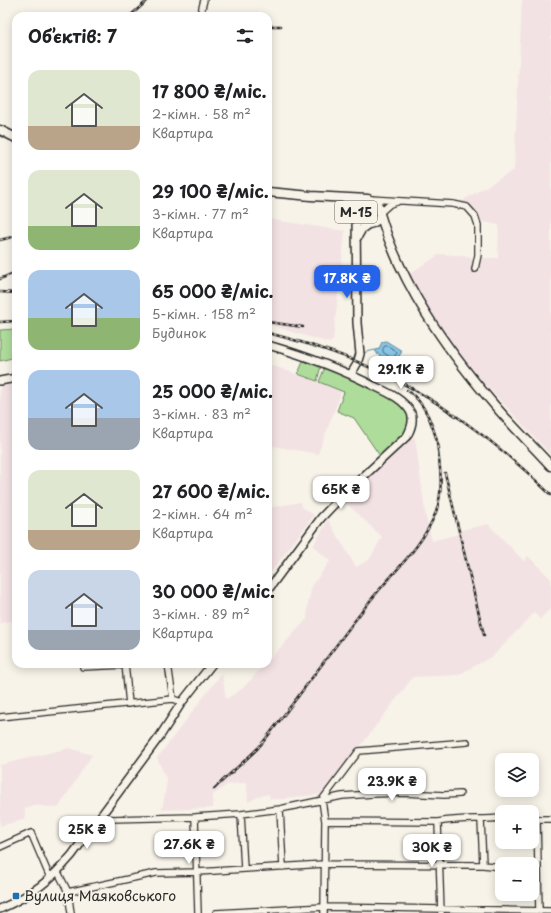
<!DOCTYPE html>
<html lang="uk">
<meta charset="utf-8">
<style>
:root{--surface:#fff;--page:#f6f6f6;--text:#202124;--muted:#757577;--accent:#2563eb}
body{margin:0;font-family:"Playpen Sans",sans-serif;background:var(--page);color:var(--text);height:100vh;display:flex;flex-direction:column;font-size:15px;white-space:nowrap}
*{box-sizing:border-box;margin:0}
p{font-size:13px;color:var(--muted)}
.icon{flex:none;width:22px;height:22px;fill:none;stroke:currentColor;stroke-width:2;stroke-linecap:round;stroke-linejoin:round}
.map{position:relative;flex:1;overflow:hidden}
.drawer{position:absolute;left:12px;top:12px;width:260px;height:656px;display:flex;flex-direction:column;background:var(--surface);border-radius:12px;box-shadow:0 2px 10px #0003}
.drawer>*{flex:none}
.controls{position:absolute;left:495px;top:753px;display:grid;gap:8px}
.controls a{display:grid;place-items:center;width:44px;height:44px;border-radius:8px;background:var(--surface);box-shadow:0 2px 10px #0003;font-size:20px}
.price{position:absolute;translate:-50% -34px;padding:0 9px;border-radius:8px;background:#fff;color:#222;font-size:13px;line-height:26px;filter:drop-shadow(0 1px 2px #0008)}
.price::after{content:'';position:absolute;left:50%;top:24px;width:12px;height:9px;margin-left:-6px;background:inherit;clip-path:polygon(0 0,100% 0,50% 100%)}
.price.current{background:var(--accent);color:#fff}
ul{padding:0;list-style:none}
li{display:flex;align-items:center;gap:12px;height:100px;padding:0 16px}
li span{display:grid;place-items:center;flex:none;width:112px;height:80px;border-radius:12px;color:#555}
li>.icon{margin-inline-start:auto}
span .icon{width:48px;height:48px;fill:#fffc;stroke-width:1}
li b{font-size:17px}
h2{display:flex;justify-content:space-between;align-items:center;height:48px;padding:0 16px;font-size:17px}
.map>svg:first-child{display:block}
.built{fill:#f3e2e4}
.green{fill:#aedc9b;stroke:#6c8463}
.water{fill:#87c6e7;stroke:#62889c}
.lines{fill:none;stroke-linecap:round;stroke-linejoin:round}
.shore{stroke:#506976;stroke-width:1}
.stream{stroke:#62889c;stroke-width:1}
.minor-casing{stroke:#2b2b2b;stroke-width:8}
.major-casing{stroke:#2b2b2b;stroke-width:10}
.highway-casing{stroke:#2b2b2b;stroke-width:11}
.minor{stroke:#f7f3e8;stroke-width:5.5}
.major{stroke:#f7f3e8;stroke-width:7}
.highway{stroke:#f7f3e8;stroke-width:8}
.rail-casing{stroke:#2b2b2b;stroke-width:2.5}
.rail{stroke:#f7f3e8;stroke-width:1;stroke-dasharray:3;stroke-linecap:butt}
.poi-dot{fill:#1f6fb2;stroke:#f7f3e8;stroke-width:1.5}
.labels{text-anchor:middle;stroke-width:3.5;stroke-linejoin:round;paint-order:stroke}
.shield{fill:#f7f3e8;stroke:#686764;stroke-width:1}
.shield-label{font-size:13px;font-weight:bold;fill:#2b2b2b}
.poi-label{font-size:14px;fill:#2b2b2b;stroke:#f7f3e8;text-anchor:start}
</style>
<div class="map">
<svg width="551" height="913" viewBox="0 0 551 913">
<rect width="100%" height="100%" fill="#f7f3e8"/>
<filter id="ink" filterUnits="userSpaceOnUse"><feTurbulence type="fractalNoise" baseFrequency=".025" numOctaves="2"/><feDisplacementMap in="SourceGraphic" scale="8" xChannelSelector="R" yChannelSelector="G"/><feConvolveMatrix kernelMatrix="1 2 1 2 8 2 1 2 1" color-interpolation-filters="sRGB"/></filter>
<g filter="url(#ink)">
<path class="built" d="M522 0H551V455L469 367 434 318 409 274 440 254 469 256 477 267 480 258H498L499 225 479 221 474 211 462 201 514 170Z
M268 219 345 231 333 341H331L330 343 268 325Z
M268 364 342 390 318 454 268 445Z
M16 384V620L0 623V387Z
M415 438 426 518 432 541 458 534 457 531 488 524 524 561 528 556 551 579V608L540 619 534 613 493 656 458 675 413 677 324 794 285 798V799H270L269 794 260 796 248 802 247 783H241L227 785 213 795V808L162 810 167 781 157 758 222 673 226 699 242 689 265 664H268V661L307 619 308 603 312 586 330 561 313 546 328 520 356 567 369 560 382 537 345 502 404 443 409 439Z
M301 502 302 507 314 515 268 576V508Z
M69 748 92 755 58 808 34 805 24 809 26 819 0 826V765Z"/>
<path class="green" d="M360 212a8 8 0 1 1 16 0a8 8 0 1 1-16 0Z
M16 329V357L0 361V330Z
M304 359 321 366 317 381 298 374Z
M325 367C338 373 351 379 365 386 382 394 406 401 410 421L405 434 380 456 354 418 337 411 344 392 319 382Z"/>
<path class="water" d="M386 341 402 351 396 362 393 363 377 354V352L375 351 376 350 379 349 382 342Z"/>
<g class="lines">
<path class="shore" d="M385 346H388L396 351 397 353 393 358H391L383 352V349Z"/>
<path class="stream" d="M362 353 375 350"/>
<defs>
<path id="minor" d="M200 16 204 0
M370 199 453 204 467 207 475 216 478 225V255L475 269
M381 212 390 204 397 202
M125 664 129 704
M168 664 173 699
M83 667 125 665
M0 717 173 699 182 702
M322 800 359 751 467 742
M322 800 325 821 324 913
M280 809 283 867
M241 814 244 869
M101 816 110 819 195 817 241 814 280 809 342 796 373 794 405 793 444 795 460 794
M195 817 198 913
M532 817 537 819H551
M537 819 539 913
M481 820 483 865
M325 821 438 822C460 818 480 820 502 818
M438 822 441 913
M0 847 31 833 48 873 52 877
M58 872 68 892 71 913
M68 892 156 873 198 872 324 864 483 865 502 867
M216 913 324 907 551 911"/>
<path id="major" d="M357 238 362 229 369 224
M268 345C306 356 339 368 374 386 387 392 404 399 411 413 414 421 411 429 407 436L339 499 321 518 268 590
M351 374 357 364 360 354 357 323 356 214
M0 381 16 378
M0 909C33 894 49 882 72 855L160 736 182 702 212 664"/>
<path id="highway" d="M0 130 16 138
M268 192 311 196 368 199
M356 212a12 12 0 1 1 24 0a12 12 0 1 1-24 0Z
M380 214C401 284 444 346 491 401 510 424 531 444 551 466"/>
</defs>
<use href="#minor" class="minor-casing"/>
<use href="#major" class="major-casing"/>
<use href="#highway" class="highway-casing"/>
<use href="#minor" class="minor"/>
<use href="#major" class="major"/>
<use href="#highway" class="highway"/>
<defs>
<path id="rail" d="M130 16 148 0
M268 26H281
M0 240 16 236
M0 279 16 272
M0 292 16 293
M0 322 16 321
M268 322 303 327
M268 333C299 341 331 350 360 363 430 392 498 442 551 495
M407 390C426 403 433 426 439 448
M445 473 484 635
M214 789C228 775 244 762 258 748 272 732 284 714 297 698 321 666 345 633 370 601 393 572 422 548 436 512 444 489 440 466 437 443"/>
</defs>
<use href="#rail" class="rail-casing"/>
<use href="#rail" class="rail"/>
</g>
</g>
<rect class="poi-dot" x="12" y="892" width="8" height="8" rx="2"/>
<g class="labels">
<rect class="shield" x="335" y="201" width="42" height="22" rx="3"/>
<g class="shield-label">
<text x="356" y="217">М-15</text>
</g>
<g class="poi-label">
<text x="24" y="901">Вулиця Маяковського</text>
</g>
</g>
</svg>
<div class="controls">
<a><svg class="icon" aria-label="layers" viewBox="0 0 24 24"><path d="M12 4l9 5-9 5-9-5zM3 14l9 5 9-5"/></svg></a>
<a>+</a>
<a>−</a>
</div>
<b class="price current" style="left:347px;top:299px">17.8K ₴</b>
<b class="price" style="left:401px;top:390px">29.1K ₴</b>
<b class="price" style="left:341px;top:510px">65K ₴</b>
<b class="price" style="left:392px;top:802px">23.9K ₴</b>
<b class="price" style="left:87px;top:850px">25K ₴</b>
<b class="price" style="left:189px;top:865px">27.6K ₴</b>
<b class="price" style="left:432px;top:868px">30K ₴</b>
<section class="drawer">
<h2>Об’єктів: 7<svg class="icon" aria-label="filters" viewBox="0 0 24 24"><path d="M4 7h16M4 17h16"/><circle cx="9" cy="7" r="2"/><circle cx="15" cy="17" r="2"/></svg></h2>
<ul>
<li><span style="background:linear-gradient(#dfe7d0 70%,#b9a48a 0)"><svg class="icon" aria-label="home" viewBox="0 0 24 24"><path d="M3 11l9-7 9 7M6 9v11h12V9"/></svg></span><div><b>17 800 ₴/міс.</b><p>2-кімн. · 58 m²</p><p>Квартира</p></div></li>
<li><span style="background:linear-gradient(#dfe7d0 70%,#8fb573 0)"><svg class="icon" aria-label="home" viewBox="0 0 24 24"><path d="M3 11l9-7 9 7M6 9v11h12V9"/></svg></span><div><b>29 100 ₴/міс.</b><p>3-кімн. · 77 m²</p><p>Квартира</p></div></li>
<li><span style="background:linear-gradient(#a9c7e8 60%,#8fb573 0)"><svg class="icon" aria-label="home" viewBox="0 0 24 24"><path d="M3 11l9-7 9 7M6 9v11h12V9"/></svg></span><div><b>65 000 ₴/міс.</b><p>5-кімн. · 158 m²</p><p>Будинок</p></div></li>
<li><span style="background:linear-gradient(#a9c7e8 60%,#9aa5b1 0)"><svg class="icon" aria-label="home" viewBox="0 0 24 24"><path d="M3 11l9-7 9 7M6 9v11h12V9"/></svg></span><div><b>25 000 ₴/міс.</b><p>3-кімн. · 83 m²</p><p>Квартира</p></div></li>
<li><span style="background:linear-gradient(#dfe7d0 75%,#b9a48a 0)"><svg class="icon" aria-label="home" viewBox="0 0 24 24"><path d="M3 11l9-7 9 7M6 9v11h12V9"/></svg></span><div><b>27 600 ₴/міс.</b><p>2-кімн. · 64 m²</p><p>Квартира</p></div></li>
<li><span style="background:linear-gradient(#c9d6e8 75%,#9aa5b1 0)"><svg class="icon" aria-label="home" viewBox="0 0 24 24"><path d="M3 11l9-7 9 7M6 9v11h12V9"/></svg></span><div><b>30 000 ₴/міс.</b><p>3-кімн. · 89 m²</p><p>Квартира</p></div></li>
</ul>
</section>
</div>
